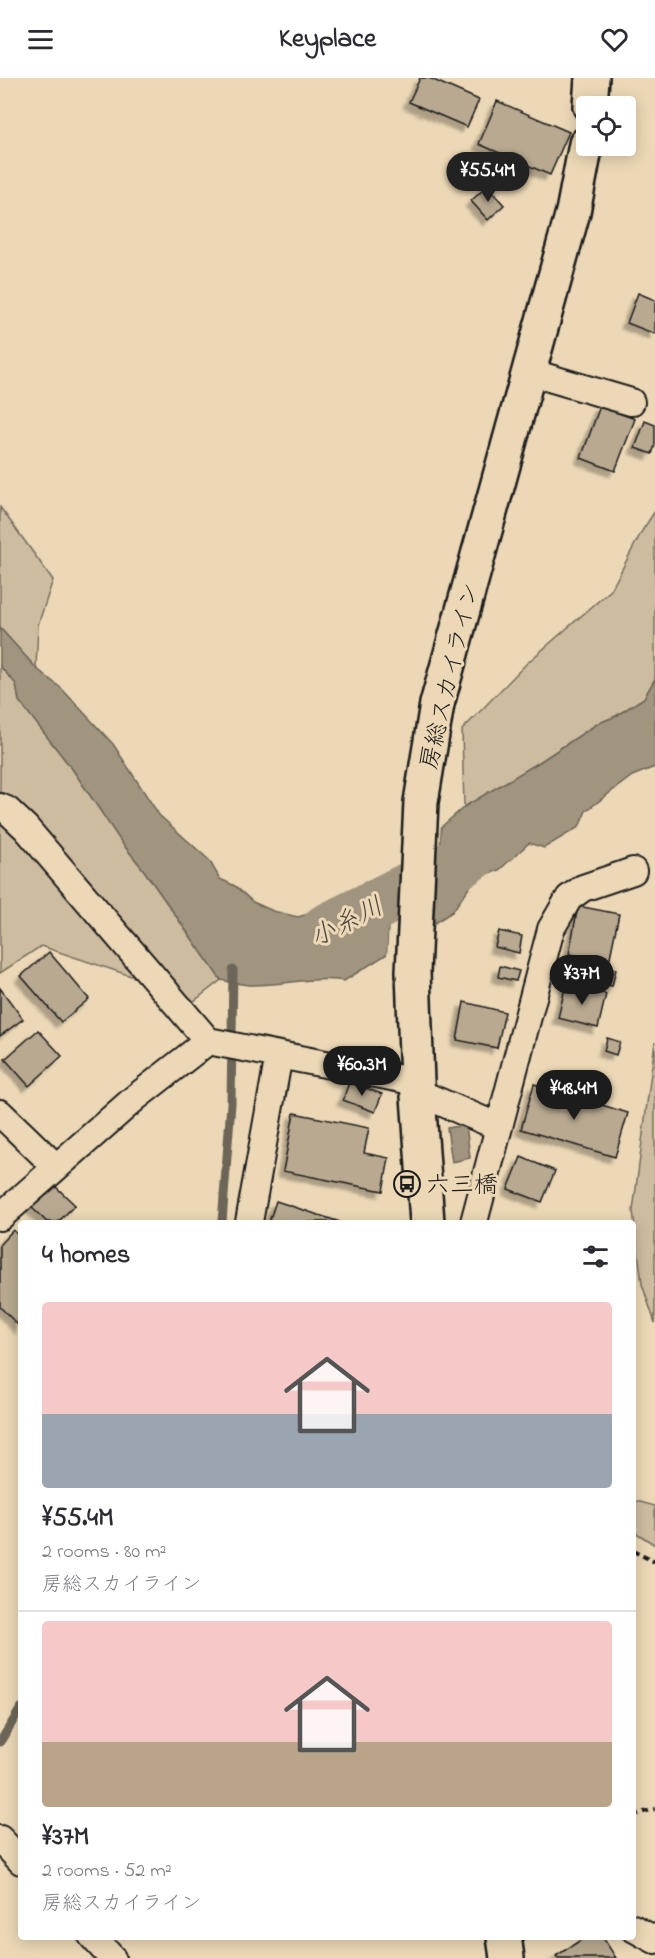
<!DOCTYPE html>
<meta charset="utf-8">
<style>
:root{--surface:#fff;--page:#f7f7f7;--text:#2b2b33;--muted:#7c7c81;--line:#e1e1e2;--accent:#1c1c1c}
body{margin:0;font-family:"Indie Flower","Klee One",sans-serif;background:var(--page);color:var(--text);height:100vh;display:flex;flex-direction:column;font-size:22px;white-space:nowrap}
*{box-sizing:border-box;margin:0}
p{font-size:20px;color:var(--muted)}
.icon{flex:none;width:33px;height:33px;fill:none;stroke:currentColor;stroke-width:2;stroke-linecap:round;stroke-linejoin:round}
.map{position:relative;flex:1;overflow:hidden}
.panel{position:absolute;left:18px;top:1142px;width:618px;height:720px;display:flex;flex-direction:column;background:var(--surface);border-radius:6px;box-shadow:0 3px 15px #0003}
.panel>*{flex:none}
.tools{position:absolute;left:576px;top:18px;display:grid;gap:12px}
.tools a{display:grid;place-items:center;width:60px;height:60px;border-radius:6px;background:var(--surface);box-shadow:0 3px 15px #0003;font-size:30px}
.price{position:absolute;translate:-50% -51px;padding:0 14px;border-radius:21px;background:var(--accent);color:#fff;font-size:20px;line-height:39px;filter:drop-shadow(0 2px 3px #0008)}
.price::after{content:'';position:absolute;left:50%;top:36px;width:18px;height:14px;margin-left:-9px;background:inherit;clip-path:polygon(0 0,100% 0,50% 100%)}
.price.active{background:#222;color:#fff}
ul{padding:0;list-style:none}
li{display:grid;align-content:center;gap:12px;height:318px;padding:0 24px}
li+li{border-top:2px solid var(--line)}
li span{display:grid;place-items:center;height:186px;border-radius:6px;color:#555}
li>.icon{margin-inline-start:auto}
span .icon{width:108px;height:108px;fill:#fffc;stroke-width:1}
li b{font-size:26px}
h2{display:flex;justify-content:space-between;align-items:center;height:72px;padding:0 24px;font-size:26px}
header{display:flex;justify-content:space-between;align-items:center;height:78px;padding:0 24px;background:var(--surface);font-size:27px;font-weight:700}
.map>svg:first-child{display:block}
.green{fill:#cebca0;stroke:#756c5e;stroke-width:1.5}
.water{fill:#a29580;stroke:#6c6558;stroke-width:1.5}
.pier{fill:#ecd8b6}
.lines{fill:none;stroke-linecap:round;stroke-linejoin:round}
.stream{stroke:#6c6558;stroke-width:9}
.river{stroke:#a29580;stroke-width:52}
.building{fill:#b8a990;stroke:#1c1c1c;stroke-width:1.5;filter:url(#shadow)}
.street-casing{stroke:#1c1c1c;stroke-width:30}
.secondary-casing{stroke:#1c1c1c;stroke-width:38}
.path{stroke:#1c1c1c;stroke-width:4;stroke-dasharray:6 4.5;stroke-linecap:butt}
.street{stroke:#ecd8b6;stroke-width:26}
.secondary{stroke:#ecd8b6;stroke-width:33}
.labels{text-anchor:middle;stroke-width:6;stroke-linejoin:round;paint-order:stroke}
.street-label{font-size:24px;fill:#1c1c1c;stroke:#ecd8b6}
.poi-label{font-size:24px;fill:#1c1c1c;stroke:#ecd8b6;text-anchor:start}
.water-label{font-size:26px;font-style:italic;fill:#4b463f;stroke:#ecd8b6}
</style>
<header><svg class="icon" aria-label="menu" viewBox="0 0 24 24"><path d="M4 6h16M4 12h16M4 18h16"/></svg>Keyplace<svg class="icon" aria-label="heart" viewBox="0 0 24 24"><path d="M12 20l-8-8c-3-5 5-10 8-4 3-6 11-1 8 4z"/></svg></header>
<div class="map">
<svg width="655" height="1880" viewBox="0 0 655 1880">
<defs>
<filter id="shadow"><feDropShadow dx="-5.5" dy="5.5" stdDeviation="1.5" flood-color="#0004"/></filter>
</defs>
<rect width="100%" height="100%" fill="#ecd8b6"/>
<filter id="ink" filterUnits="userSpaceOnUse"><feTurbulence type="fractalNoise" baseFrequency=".0167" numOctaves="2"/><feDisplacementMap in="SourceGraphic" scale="12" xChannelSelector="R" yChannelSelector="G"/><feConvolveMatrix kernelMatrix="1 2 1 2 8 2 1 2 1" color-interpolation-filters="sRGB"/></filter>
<g filter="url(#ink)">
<path class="green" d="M0 429 53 502 38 547 36 590 0 550Z
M655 433V601L644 620 616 638 597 646 538 685 464 729 462 652 526 586 611 512 642 453Z
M0 588 16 606 19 623 73 692 122 765 143 791 221 902 194 923 155 891 134 899 41 868 0 895Z
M655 964V1245L642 1206 633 1133Z
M633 1422 655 1428V1467L635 1454Z"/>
<path class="water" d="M0 550 36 590 62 611 113 666 159 737 209 782 220 801 235 808 253 824 273 833 298 839 315 834 324 825 336 824 356 816 392 795 387 876 344 903C313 898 281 908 249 907 240 906 230 904 221 902L143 791 122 765 73 692 19 623 16 606 0 588Z
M655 601V689L632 698 586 733 579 749 544 770 529 765 498 793 478 797 452 834 433 846 441 749 464 729 538 685 597 646 616 638 644 620Z
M466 1047 470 1080 452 1084 447 1050Z"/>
<path class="pier" d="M441 745 433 849 430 845 438 749Z
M392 792 395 795 393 847 390 877 387 880Z"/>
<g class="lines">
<path class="stream" d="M222 1144 231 1026 233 892
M0 1664 21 1630"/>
<path class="river" d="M326 852 461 784 497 759"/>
</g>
<path class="building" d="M420 0H429L479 22 467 49 409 24Z
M497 23 569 54 550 97 479 66Z
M487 108 504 127 488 142 471 123Z
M638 215 655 222V256L627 245Z
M600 328 635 341 615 393 581 380Z
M645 343 655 347V367L652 376 635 370Z
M578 828 619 836 609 884 569 876Z
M499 853 522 858 519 875 495 869Z
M49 874 89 921 61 944 21 898Z
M573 880 616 891 612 908 569 897Z
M500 888 519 893 516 903 498 899Z
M566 906 606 916 598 950 558 940Z
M0 910 23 941 0 958Z
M464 924 505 934 497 970 457 962Z
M38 952 62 978 29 1008 5 981Z
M607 960 620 964 616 977 604 973Z
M349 1004 382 1016 375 1034 343 1022Z
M534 1006 628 1035 615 1079 521 1051Z
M294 1035 369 1050 364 1075 389 1080 383 1113 283 1093Z
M521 1079 555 1093 542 1124 508 1111Z
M54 1107 75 1127 58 1144H47L31 1129Z
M276 1123 340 1144H269Z
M13 1152 21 1160V1250L0 1229V1166Z
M587 1858H602L616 1880H558L556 1878Z"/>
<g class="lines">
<defs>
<path id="street" d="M529 294 631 324
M0 729 7 732 26 750 208 963
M417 1014 499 1049
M0 1035 56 1089
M0 1139 135 1020 208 963 417 1004
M249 1144 279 977
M474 1144 551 851 569 820 583 810 633 793
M0 1761 21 1783
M633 1850 655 1862
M92 1858 112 1880"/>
<path id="secondary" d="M590 28 592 0
M427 1144 417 1004 413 894 421 724 437 626 573 134 586 66
M504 1858 507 1880"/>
</defs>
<use href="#street" class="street-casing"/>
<use href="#secondary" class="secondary-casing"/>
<path class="path" d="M633 1473 655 1484
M633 1737 655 1731"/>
<use href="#street" class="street"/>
<use href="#secondary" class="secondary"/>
</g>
</g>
<defs>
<symbol id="bus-ring" viewBox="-11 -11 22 22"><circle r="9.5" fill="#ecd8b6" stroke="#1c1c1c" stroke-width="1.5"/><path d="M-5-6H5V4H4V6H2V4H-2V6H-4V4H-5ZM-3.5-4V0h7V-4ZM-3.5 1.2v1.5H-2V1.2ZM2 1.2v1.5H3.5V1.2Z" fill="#1c1c1c"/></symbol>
</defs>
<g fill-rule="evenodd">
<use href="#bus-ring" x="392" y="1091" width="30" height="30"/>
</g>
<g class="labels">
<g class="street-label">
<text transform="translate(449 598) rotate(-77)" y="8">房総スカイライン</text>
</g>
<g class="poi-label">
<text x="426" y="1114">六三橋</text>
</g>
<g class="water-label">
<text transform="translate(346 843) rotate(-27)" y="9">小糸川</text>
</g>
</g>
</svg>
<div class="tools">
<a><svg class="icon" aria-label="locate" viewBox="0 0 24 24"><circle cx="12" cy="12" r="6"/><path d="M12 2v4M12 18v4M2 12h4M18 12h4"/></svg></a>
</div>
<b class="price active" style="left:488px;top:125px">¥55.4M</b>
<b class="price" style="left:582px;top:928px">¥37M</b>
<b class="price" style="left:362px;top:1019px">¥60.3M</b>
<b class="price" style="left:574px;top:1043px">¥48.4M</b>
<section class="panel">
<h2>4 homes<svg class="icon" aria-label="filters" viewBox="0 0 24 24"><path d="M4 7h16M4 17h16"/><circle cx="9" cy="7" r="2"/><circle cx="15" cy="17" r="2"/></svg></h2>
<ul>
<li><span style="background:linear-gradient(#f6c9c9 60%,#9aa5b1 0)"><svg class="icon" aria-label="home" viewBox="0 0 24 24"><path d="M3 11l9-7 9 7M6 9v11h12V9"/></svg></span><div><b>¥55.4M</b><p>2 rooms · 80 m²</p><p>房総スカイライン</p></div></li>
<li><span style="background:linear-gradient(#f6c9c9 65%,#b9a48a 0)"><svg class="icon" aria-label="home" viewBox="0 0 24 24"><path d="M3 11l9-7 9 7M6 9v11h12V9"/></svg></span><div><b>¥37M</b><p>2 rooms · 52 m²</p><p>房総スカイライン</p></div></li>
</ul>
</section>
</div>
